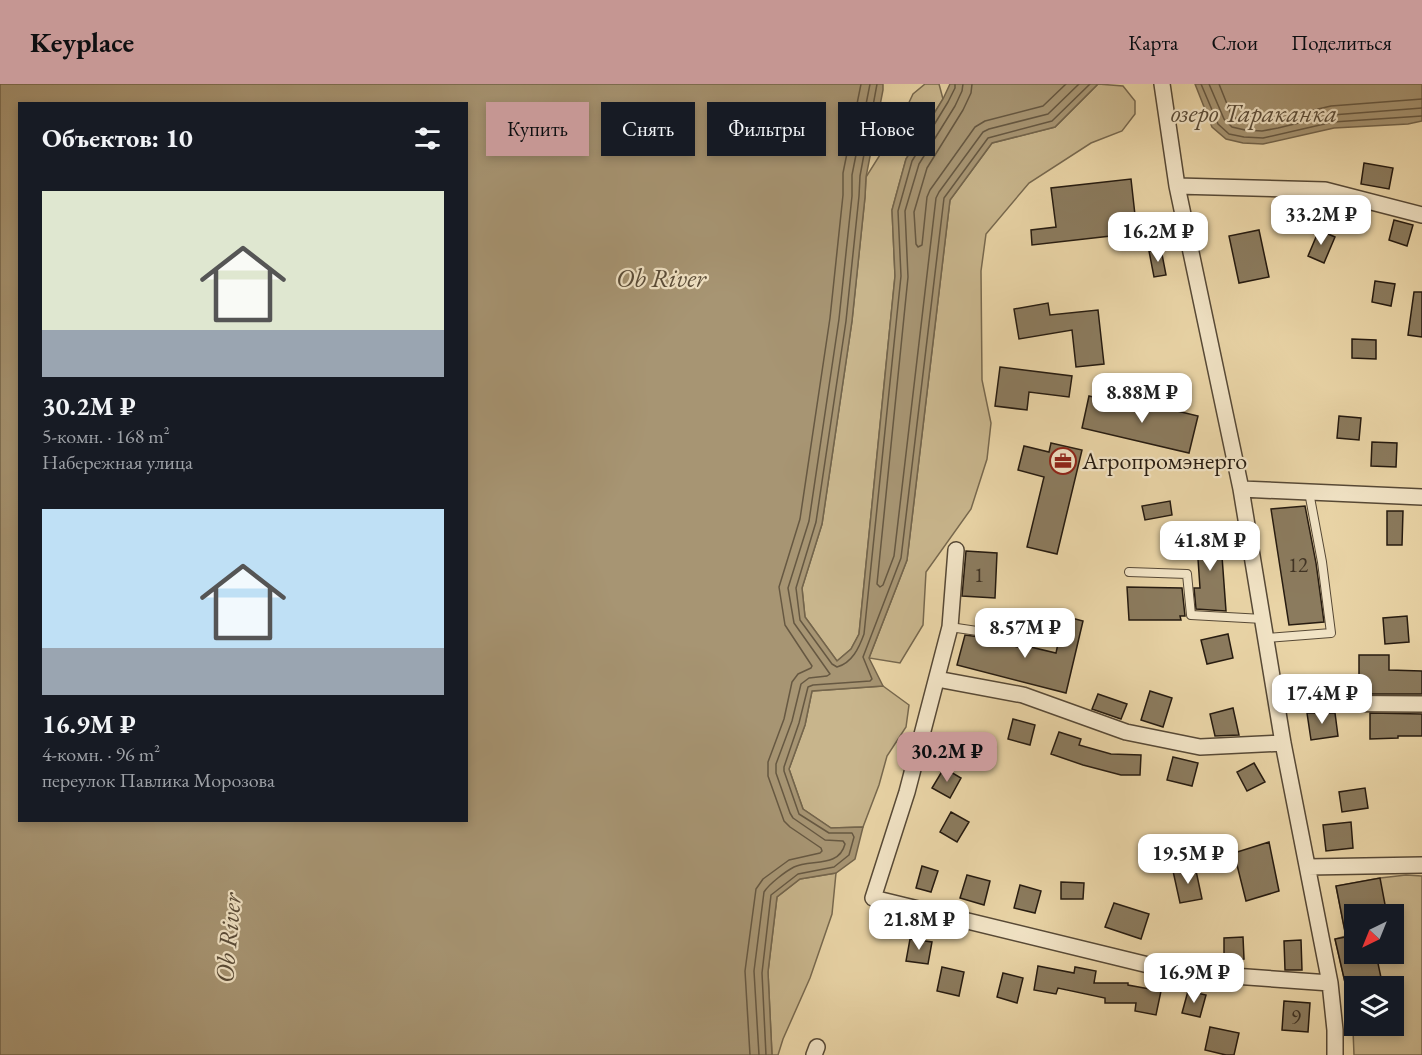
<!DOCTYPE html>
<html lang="ru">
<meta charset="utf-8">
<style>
:root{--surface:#171b24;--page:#242831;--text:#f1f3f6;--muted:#9ea1a6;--accent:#c59692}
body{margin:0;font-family:"EB Garamond",serif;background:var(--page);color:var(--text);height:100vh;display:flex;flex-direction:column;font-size:22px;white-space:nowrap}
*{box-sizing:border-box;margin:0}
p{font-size:20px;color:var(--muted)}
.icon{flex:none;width:33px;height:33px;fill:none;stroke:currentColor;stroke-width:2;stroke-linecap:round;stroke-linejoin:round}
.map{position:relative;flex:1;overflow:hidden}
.drawer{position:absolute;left:18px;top:18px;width:450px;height:720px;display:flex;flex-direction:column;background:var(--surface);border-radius:0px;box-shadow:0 3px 9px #0003}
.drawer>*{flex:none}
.banner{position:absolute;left:486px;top:18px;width:570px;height:54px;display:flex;gap:12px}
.needle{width:39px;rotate:223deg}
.controls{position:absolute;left:1344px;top:820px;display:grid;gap:12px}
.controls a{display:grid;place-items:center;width:60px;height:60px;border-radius:0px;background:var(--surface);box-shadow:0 3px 9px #0003;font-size:30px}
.price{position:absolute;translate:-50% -51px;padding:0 14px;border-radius:12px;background:#fff;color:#222;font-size:20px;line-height:39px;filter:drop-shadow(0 2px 3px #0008)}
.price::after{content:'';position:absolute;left:50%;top:36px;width:18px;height:14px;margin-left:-9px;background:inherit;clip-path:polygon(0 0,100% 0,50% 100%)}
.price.active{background:var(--accent);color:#111}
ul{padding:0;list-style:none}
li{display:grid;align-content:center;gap:12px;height:318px;padding:0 24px}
li span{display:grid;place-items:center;height:186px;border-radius:0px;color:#555}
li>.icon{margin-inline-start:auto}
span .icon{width:108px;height:108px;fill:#fffc;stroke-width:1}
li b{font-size:26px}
h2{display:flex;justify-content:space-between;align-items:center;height:72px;padding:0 24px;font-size:26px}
.tag{padding:0 21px;border-radius:0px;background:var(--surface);box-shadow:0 3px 9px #0003;font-size:21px;line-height:54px}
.tag.active{background:var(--accent);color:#111}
header{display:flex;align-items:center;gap:36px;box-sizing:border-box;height:84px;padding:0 30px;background:var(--accent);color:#111}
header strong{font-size:28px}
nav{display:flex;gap:33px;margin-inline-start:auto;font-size:21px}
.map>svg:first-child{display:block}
.green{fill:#c8b58c;stroke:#77684e;stroke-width:1.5;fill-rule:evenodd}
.water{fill:#a79573;stroke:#73644b;stroke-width:1.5;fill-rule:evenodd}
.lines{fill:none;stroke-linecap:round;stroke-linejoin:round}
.shore{stroke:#665842;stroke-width:1.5}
.building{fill:#8b7b5e;stroke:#261b10;stroke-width:1.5}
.lane-casing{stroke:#574936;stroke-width:10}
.street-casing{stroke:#574936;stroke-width:18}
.lane{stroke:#f1e3c5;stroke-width:8}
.street{stroke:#f1e3c5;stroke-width:15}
.labels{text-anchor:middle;stroke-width:4.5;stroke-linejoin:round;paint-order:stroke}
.number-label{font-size:21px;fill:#3f3324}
.poi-label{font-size:24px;fill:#261b10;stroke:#f1e3c5;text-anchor:start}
.water-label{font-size:26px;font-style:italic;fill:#5a4c38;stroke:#f1e3c5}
</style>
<header>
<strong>Keyplace</strong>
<nav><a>Карта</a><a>Слои</a><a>Поделиться</a></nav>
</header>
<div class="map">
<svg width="1422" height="971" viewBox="0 0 1422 971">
<rect width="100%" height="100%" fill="#e9d4a6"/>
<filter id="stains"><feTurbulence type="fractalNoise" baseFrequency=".00333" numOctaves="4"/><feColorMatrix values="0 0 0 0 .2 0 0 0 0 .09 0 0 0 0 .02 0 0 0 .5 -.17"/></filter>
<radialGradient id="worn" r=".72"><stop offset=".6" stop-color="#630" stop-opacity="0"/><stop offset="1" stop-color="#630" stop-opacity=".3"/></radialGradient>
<path class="green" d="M925 0H939L943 15 906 75 892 126 895 192 859 550 851 565 837 577 805 533 802 504 822 440 852 237 865 113 866 93 897 44 913 10Z
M1098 0 1123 2 1135 17V30L1122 47 1091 59 1029 99 986 150 981 187 982 296 991 339 987 375 971 425 926 488 923 541 900 579 869 574 907 476 950 116 992 59 1055 43Z
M883 602 909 621 906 643 887 672 879 701 863 743 831 744 803 725 789 685 805 641 812 607Z
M836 789 832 830 810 894 783 955 778 971H772L768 888 777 813 800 795Z
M1406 791 1422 792V971H1354L1352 920H1350L1335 855 1346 852 1336 802 1380 794ZM1354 831H1394V870H1354ZM1354 903H1394V942H1354Z"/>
<path class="water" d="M0 0H883V6L866 93 865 113 852 237 822 440 802 504 805 533 837 577 851 565 859 550 895 192 892 126 906 75 943 15 950 0H1098L1055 43 992 59 950 116 907 476 869 574 883 602 812 607 805 641 789 685 803 725 831 744 863 743 855 775 836 789 800 795 777 813 768 888 772 971H0ZM20 20H466V736H20Z
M1195 0H1422V37L1408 40 1334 44 1263 60 1243 59 1226 55 1212 43Z"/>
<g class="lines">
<path class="shore" d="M877 0 860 92 859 112 846 237 816 438 796 504 800 536 832 580 837 583C852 579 859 564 864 550L901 192 898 127 912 77 948 18 955 4V0
M963 0 962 7 955 22 919 80 905 127 908 193 877 500 880 503 883 501 894 472 936 114 939 108 983 48 989 45 1048 30 1079 0
M972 0 971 9 963 26 927 84 914 128 916 160 918 163 922 161 927 113 930 106 975 43 985 37 1043 22 1066 0
M1201 0 1218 40 1229 50 1244 53 1263 54 1333 38 1422 32
M1209 0 1224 35 1232 43 1245 46 1262 47 1278 44 1332 31 1422 24
M1219 0 1231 30 1237 35 1247 37 1261 38 1275 35 1331 22 1422 15
M750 971 745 887 756 805 763 795 789 776 820 769 822 767 821 764 790 743 784 737 768 692V678L784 635 792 598 798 590 811 584 812 582 785 541 779 503 800 435 830 234 843 111V89L861 0
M759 971 754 887 764 808C769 800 786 787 794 783 811 775 839 784 845 760L843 757 825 756 793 734 790 729 776 689V680L792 637 801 600 809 594 827 592 830 590 794 539 788 504 809 437 839 235 852 112V91L870 0
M766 971 762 889 771 811 798 790 834 783 849 771 854 753 852 749H829L799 730 784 687V683L799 639 808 603 813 601 870 597 872 595 863 573 901 474 944 114 988 54 1052 37 1090 0"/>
</g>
<path class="building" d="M1364 79 1393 84 1389 105 1361 100Z
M1131 95 1137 149 1032 161 1031 146 1056 143 1051 104Z
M1394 136 1413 141 1407 162 1389 156Z
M1259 146 1269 193 1239 199 1229 152Z
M1319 146 1335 153 1324 179 1308 172Z
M1161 165 1166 191 1154 193 1149 167Z
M1375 197 1395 200 1391 222 1372 218Z
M1414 208H1422V253L1408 251Z
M1048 219 1050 231 1098 226 1104 280 1076 283 1072 246 1019 255 1014 225Z
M1352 255 1376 256V275L1352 274Z
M1000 283 1072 292 1069 313 1029 308 1027 326 995 322Z
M1089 312 1150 326 1152 321 1198 332 1189 369 1082 344Z
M1339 332 1361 334 1359 356 1337 354Z
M1372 358 1397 359 1396 383 1371 382Z
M1051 359 1082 366 1057 470 1027 463 1044 393 1018 386 1024 362 1049 368Z
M1170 417 1172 431 1145 436 1142 422Z
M1305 422 1316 479 1324 538 1289 541 1271 425Z
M1387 427H1403L1402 461H1387Z
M1220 445 1226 527 1196 525 1194 504H1200L1196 446Z
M966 467 997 469 995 514 962 512Z
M1127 503 1182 504 1185 532H1180L1181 536H1129Z
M1064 532 1083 537 1066 609 957 581 965 551 987 554 1021 564 1022 561 1056 569Z
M1407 532 1409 558 1385 560 1383 534Z
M1228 550 1233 574 1207 580 1201 556Z
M1359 571H1389V586L1422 587V610H1369V605H1359Z
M1150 607 1172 614 1163 643 1141 636Z
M1098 610 1127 620 1121 635 1092 625Z
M1233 624 1239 651 1215 652 1210 630Z
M1307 629H1335L1338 652 1311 656Z
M1370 629 1422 630V652H1398V654L1370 655Z
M1013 635 1035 641 1030 661 1008 655Z
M1059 648 1081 655 1079 661 1111 670 1141 671 1140 691H1121L1083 681 1051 670Z
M979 656 996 663 990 678 974 672Z
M1173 673 1198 679 1192 702 1167 696Z
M1254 679 1265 698 1247 707 1237 688Z
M944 684 961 694 950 714 932 704Z
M1365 704 1368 724 1342 728 1339 708Z
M951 728 969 738 957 758 940 748Z
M1351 738 1353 764 1326 767 1323 741Z
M1269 758 1279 807 1246 817 1234 769Z
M922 782 938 787 931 808 916 804Z
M1195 782 1202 815 1180 819 1173 787Z
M967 791 990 797 984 821 960 814Z
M1380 794 1387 831H1354V870H1376L1383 903H1346L1335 855 1346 853 1336 802Z
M1061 798 1084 799 1083 815H1061Z
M1020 801 1041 807 1035 829 1014 824Z
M1114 819 1149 830 1141 855 1105 843Z
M1243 853 1244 875 1224 876V854Z
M910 855 932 858 928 880 906 877Z
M1301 856 1302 886H1285L1284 857Z
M1038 882 1074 889 1075 883 1096 887 1094 899H1128V901L1161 907 1156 931 1135 927 1136 919H1105V914L1058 904 1056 910 1034 906Z
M942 883 964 888 959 912 937 907Z
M1003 889 1023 894 1017 919 997 913Z
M1188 907 1206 911 1200 933 1182 929Z
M1284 917 1310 919 1308 948 1282 946Z
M1210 943 1239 949 1234 971H1226L1205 966Z"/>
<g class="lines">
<defs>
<path id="lane" d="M1129 488 1187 490 1191 531 1263 535
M950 543 1045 557
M1266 554 1331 549 1322 478 1309 408"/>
<path id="street" d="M1162 0 1177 102 1241 405 1283 659 1330 899 1335 946V971
M1177 102 1325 106 1422 131
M1241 405 1422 413
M956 466 950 543 907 708 873 814 1177 888 1330 899
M937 595 1023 611 1126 648 1200 663 1283 659
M1277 619 1422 620
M1308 783 1422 781
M814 971 817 963"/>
</defs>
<use href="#lane" class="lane-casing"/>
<use href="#street" class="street-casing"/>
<use href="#lane" class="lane"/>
<use href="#street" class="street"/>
</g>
<defs>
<symbol id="office-ring" viewBox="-11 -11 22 22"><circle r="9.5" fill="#f1e3c5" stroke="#8f2418" stroke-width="1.5"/><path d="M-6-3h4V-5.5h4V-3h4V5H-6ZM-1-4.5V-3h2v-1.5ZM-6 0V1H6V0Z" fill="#8f2418"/></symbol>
</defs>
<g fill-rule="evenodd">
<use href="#office-ring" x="1048" y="362" width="30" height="30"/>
</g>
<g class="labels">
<g class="number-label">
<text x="1298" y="488">12</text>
<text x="979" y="498">1</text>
<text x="1296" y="940">9</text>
</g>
<g class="poi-label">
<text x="1082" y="385">Агропромэнерго</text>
</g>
<g class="water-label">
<text x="1254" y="38">озеро Тараканка</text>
<text x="661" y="203">Ob River</text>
<text transform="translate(228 854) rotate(-85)" y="9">Ob River</text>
</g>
</g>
<rect width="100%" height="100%" filter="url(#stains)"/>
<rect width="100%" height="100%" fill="url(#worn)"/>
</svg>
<div class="controls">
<a><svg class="needle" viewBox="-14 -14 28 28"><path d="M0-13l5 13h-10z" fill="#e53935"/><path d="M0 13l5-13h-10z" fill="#9ea1a6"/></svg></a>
<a><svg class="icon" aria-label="layers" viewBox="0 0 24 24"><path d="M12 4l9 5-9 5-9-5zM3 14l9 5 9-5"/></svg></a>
</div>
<b class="price" style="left:1321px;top:162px">33.2M ₽</b>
<b class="price" style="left:1158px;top:179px">16.2M ₽</b>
<b class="price" style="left:1142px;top:340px">8.88M ₽</b>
<b class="price" style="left:1210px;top:488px">41.8M ₽</b>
<b class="price" style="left:1025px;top:575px">8.57M ₽</b>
<b class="price" style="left:1322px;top:641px">17.4M ₽</b>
<b class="price active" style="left:947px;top:699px">30.2M ₽</b>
<b class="price" style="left:1188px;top:801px">19.5M ₽</b>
<b class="price" style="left:919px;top:867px">21.8M ₽</b>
<b class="price" style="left:1194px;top:920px">16.9M ₽</b>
<div class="banner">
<a class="tag active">Купить</a>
<a class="tag">Снять</a>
<a class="tag">Фильтры</a>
<a class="tag">Новое</a>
</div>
<section class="drawer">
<h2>Объектов: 10<svg class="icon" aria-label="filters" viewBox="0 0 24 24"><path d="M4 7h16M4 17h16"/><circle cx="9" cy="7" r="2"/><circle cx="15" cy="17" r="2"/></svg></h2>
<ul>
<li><span style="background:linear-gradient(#dfe7d0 75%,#9aa5b1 0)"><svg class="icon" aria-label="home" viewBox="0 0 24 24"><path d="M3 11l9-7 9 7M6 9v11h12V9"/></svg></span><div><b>30.2M ₽</b><p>5-комн. · 168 m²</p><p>Набережная улица</p></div></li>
<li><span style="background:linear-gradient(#bfe0f5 75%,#9aa5b1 0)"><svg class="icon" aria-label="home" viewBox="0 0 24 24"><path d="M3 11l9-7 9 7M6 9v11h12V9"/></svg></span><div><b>16.9M ₽</b><p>4-комн. · 96 m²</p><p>переулок Павлика Морозова</p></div></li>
</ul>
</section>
</div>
